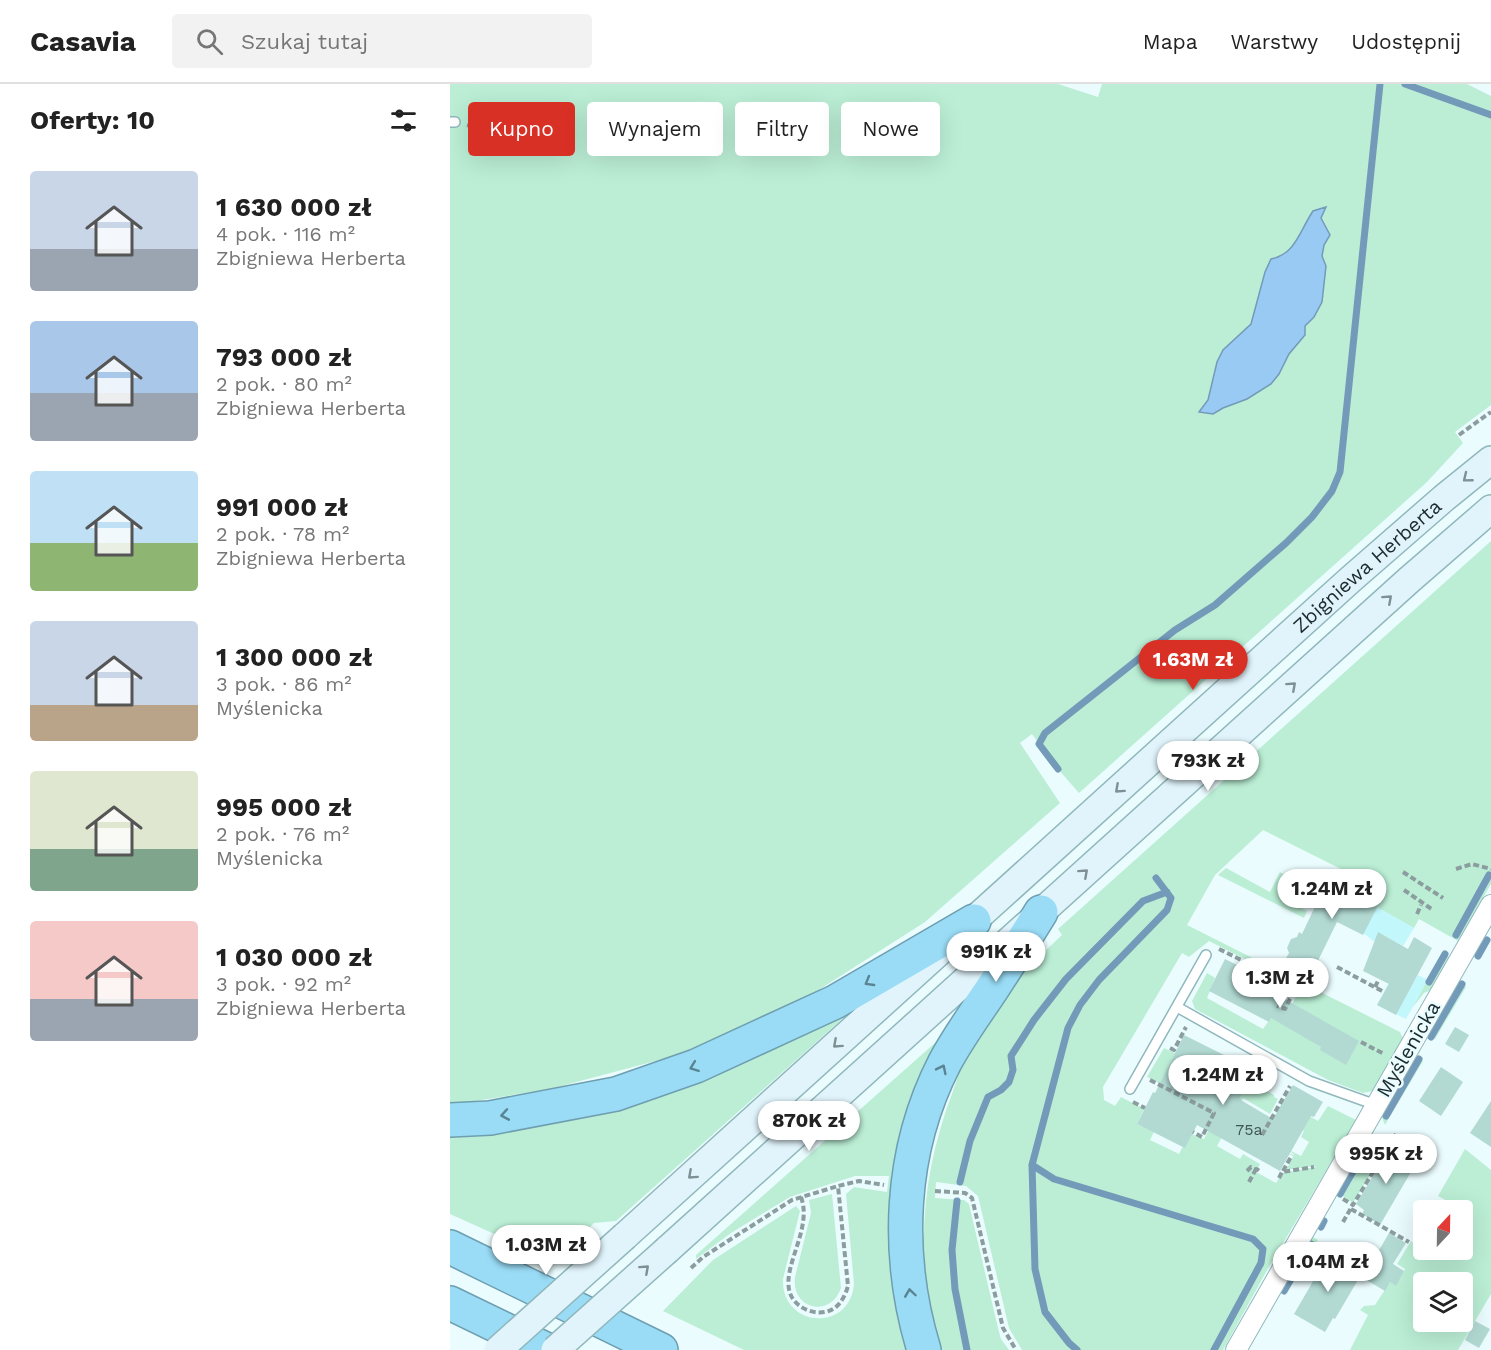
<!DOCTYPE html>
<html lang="pl">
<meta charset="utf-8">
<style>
:root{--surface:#fff;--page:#f2f2f2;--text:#222;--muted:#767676;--line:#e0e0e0;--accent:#d93025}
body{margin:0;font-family:"Work Sans",sans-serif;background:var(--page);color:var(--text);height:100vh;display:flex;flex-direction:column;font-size:22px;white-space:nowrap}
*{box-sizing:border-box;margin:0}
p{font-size:20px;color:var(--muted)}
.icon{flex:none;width:33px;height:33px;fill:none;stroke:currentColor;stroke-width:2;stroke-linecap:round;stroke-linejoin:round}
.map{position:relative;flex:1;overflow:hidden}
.panel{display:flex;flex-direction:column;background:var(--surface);width:450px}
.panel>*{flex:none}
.banner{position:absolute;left:18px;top:18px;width:570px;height:54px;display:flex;gap:12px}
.needle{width:39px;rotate:22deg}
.buttons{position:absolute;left:963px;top:1116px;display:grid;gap:12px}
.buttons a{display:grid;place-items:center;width:60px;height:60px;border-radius:6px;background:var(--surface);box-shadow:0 6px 24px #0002;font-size:30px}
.price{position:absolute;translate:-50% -51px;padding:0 14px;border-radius:21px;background:#fff;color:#222;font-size:20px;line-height:39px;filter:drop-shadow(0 2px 3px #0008)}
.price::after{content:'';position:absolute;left:50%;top:36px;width:18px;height:14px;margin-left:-9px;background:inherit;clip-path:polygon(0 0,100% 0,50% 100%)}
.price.on{background:var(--accent);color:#fff}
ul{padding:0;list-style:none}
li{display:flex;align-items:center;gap:18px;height:150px;padding:0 30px}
li span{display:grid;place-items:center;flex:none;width:168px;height:120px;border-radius:6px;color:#555}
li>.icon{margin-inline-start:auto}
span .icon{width:72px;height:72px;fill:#fffc;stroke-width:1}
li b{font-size:26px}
h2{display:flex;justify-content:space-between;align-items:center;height:72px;padding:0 30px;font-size:26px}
.pill{padding:0 21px;border-radius:6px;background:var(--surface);box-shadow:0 6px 24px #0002;font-size:21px;line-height:54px}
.pill.on{background:var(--accent);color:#fff}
header{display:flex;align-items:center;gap:36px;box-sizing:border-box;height:84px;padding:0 30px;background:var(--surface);border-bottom:2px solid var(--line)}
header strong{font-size:28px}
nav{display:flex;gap:33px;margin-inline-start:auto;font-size:21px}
.search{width:420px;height:54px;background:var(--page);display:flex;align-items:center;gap:15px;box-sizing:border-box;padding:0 21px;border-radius:6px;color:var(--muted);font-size:22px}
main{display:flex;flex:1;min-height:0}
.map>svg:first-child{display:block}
.built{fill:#c2f7fc}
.green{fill:#bbeed5;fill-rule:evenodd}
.water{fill:#99caf4;stroke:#739ab8;stroke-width:1.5}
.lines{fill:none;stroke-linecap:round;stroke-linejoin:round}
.stream{stroke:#739ab8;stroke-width:7}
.building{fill:#b2dad3}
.lane-casing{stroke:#90b8bc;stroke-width:12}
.street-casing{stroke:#90b8bc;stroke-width:22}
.secondary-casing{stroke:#90b8bc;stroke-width:30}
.highway-casing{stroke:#6e9eb0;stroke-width:36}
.path{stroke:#8c9d9f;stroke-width:4;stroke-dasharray:6 3;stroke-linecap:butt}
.lane{stroke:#fff;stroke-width:9}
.street{stroke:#fff;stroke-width:20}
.secondary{stroke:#e1f4fc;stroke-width:27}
.highway{stroke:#9adcf6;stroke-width:33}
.secondary-bridge-casing{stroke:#90b8bc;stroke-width:30;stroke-linecap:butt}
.secondary-bridge{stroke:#e1f4fc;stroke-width:27}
.oneway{stroke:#7e9094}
.oneway2{stroke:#5a8492}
.labels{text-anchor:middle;stroke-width:5;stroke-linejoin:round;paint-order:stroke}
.number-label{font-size:16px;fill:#415756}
.street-label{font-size:20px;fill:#1b2b2d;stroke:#ebfcfe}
</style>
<header>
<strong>Casavia</strong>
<div class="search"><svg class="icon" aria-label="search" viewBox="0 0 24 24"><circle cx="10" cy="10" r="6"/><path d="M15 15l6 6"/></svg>Szukaj tutaj</div>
<nav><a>Mapa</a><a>Warstwy</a><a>Udostępnij</a></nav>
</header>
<main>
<section class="panel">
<h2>Oferty: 10<svg class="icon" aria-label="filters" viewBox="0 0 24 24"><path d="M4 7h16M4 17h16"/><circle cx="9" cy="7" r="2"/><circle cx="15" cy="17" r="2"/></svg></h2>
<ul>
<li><span style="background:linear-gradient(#c9d6e8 65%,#9aa5b1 0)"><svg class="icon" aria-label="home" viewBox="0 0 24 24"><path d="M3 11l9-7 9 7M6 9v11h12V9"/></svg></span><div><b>1 630 000 zł</b><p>4 pok. · 116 m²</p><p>Zbigniewa Herberta</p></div></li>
<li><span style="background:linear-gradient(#a9c7e8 60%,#9aa5b1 0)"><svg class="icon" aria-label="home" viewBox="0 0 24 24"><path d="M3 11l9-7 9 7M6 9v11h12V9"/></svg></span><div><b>793 000 zł</b><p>2 pok. · 80 m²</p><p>Zbigniewa Herberta</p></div></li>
<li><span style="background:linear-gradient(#bfe0f5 60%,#8fb573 0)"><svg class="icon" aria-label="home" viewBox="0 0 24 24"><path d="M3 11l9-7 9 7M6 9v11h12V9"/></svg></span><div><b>991 000 zł</b><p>2 pok. · 78 m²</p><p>Zbigniewa Herberta</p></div></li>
<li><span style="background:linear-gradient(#c9d6e8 70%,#b9a48a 0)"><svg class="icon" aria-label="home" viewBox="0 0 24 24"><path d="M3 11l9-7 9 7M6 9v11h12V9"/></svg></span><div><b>1 300 000 zł</b><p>3 pok. · 86 m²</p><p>Myślenicka</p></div></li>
<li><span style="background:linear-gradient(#dfe7d0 65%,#7fa58c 0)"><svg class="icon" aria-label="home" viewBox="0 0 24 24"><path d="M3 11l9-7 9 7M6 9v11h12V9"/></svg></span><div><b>995 000 zł</b><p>2 pok. · 76 m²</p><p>Myślenicka</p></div></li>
<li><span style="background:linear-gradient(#f6c9c9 65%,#9aa5b1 0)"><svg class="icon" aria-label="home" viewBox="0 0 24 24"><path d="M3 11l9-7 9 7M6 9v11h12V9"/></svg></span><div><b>1 030 000 zł</b><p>3 pok. · 92 m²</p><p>Zbigniewa Herberta</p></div></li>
</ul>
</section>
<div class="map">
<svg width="1041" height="1266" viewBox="0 0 1041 1266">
<rect width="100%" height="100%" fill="#ebfcfe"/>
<path class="built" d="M927 823 964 844 953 862 933 851 925 858 913 849Z
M968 891 978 896 956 935 927 921 938 900 957 909Z"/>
<path class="green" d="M0 0H608L648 13 652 0H1017L1041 12V321L1005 348 1013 359 977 398 629 709 608 685 582 650 570 659 610 719 475 838 342 923 247 966 100 1005 0 1021Z
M1041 457V800L1008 857 969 835 964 844 927 823 935 807 813 746 765 791 737 841 950 948 953 955 923 1007 913 1009 878 996 745 925 742 917 757 889 765 894 757 914 813 945 821 934 838 930 850 903 759 857 739 873 732 869 653 1003 654 1016 665 1022 671 1013 694 1025 687 1040 704 1048 700 1056 729 1070 733 1062 735 1063 742 1050 754 1055 768 1028 697 993 714 964 725 969 718 983 785 999 797 977 809 984 801 998 824 1011V1013L828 1015 820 1030 793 1014 767 1062 790 1075 793 1070 810 1080 806 1088 826 1099 832 1089 866 1083 863 1082 836 1086 844 1071 841 1068V1067L851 1072 859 1058 851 1053 854 1047 826 1031 833 1017 868 1037 878 1022 906 1036 816 1188 773 1266H572L559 1244 528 1112 516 1102 486 1098 485 1114 514 1116 519 1120 548 1244 551 1255 559 1266H491C463 1180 471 1090 503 1007 507 995 511 983 516 972 526 953 540 932 552 914 569 891 591 871 612 851L608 845Z
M776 784 820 808 830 788 841 795 831 814 857 827 854 834 768 791Z
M992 869 1000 873 981 906 974 909 963 923Z
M1008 898 1016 903 985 955 977 951Z
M429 902 166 1137 144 1139 104 1177 0 1130V1046L31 1045Z
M495 950 445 1196 457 1266H294L213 1227 263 1176 346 1122 350 1127 333 1195C331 1244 400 1249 404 1200L396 1110 404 1103 437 1108 439 1092H405L340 1113 281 1149 246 1175V1171Z
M964 973 973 977 935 1041 931 1031Z
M916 1056 924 1060 910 1085 920 1091 903 1119 887 1108Z
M1015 1065 1041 1086V1210L1008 1266H900L918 1231 910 1226 914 1222 925 1221 940 1198 946 1201 955 1185 947 1180 961 1157C966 1161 972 1168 977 1170 987 1173 997 1166 1007 1169L1009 1166H1012L1013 1160 1019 1148 1013 1143 1012 1126H1001L999 1122 1001 1119 988 1112ZM974 1198H1012V1238H974Z
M382 1110 391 1204C380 1235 341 1225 345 1193L361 1129 359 1116Z
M861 1152 868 1156 837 1209 830 1205Z"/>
<path class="water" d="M876 123 871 134 880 151 874 161 872 172 876 182 872 218 864 233 855 242V251L839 270 829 290 821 300 797 315 773 324 763 330 749 328 758 316 767 278 773 266 801 240 815 188 821 175C846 170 850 146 863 127Z"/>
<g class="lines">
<path class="stream" d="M955 0 1041 31
M608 685 589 660 595 649 725 546 765 521 836 459 862 433 882 407 890 388 930 0
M1006 851 1039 791
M1028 872 1037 856
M979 898 995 870
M981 953 1012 900
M936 1032 969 975
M582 1081 604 1095 803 1155 813 1165 811 1179 764 1266
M510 1098 520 1057 538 1013 551 1006 559 998 563 986 561 972 584 936 616 895 693 817 717 808
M890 1110 920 1058
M507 1117 502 1166 505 1205 517 1266
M871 1143 874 1137
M834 1207 861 1160
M627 1266 619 1259 595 1228 585 1185 582 1081 618 944 630 921 649 896 717 826 721 814 706 794"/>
</g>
<path class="building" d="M880 791 931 816 913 851 887 838 863 887 836 874 839 869 837 864 841 855 847 853 849 848 852 850Z
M928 848 958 865 964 853 982 864 946 931 927 921 939 900 913 887Z
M775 875 837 906 833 914 909 957 896 981 870 966 871 963 821 934 819 938 759 907Z
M1005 943 1019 951 1009 968 995 960Z
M734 951 804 986 789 1015 823 1035 843 1001 873 1018 864 1033 861 1032 830 1087 747 1041 735 1064 687 1040 703 1008 705 1009Z
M991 983 1013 998 991 1032 969 1017Z
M1041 1017V1063L1020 1049Z
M940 1064 948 1069 950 1065 968 1076 930 1141 912 1130 914 1126 906 1120Z
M939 1149 956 1159 943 1180 954 1187 946 1202 940 1198 935 1207 913 1194Z
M879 1170 912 1189 885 1235 883 1234 875 1248 844 1230Z
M1025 1237 1040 1245 1029 1264 1015 1256Z"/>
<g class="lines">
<defs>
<path id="lane" d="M0 38H5
M727 923 859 997 926 1021
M680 1005 756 871"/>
<path id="street" d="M786 1266 1041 821"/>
<g id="secondary">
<path id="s1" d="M175 1152 901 495 994 414 1041 376"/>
<path d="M217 1166 959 496 1041 425"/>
</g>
<path id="highway" d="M0 1036 40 1034 166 1010 246 982 385 918 524 837
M0 1163 211 1266
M0 1219 97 1266
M474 1266C445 1171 449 1067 495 978 509 952 526 929 542 905 559 879 575 854 591 828"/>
</defs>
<use href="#lane" class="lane-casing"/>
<use href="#street" class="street-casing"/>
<use href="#secondary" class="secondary-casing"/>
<use href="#highway" class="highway-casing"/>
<path class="path" d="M17 41 28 44
M1009 351 1041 328
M1006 785 1022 780 1041 785
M953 788 993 814
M954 806 983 826
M967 830 971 821
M769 865 846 903 835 925 827 922
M887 883 934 908
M925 903 929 895
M911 958 934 970
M720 964 724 966 736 943
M774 991 784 996 794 977
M700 996 764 1029 752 1053 743 1048
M683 1018 695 1024
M812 1051 840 1002
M797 1087 801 1083 807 1086 809 1083
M833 1087 842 1071
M829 1094 832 1088 864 1083
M799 1098 806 1085
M485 1107 515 1109 522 1114 553 1244 566 1266
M351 1113C363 1145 331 1183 340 1209 346 1227 373 1235 387 1222 393 1216 396 1209 398 1202L388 1102 409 1097 434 1101
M893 1115 903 1121 946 1050
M901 1125 959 1158
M998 1126 1000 1122
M893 1138 901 1124
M869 1161 884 1169
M973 1168 975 1166
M241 1184 253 1173 342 1116 388 1102"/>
<use href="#lane" class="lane"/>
<use href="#street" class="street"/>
<use href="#secondary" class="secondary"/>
<use href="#highway" class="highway"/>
<defs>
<path id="secondary-bridge" d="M48 1266 175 1152
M105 1266 217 1166"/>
</defs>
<use href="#secondary-bridge" class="secondary-bridge-casing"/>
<use href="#secondary-bridge" class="secondary-bridge"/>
</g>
<defs><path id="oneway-chevron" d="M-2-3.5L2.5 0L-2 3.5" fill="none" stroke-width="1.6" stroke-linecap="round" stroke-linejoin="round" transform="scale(1.5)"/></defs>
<g class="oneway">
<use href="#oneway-chevron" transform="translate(1017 394) rotate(141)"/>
<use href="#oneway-chevron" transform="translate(938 515) rotate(-42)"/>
<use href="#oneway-chevron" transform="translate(842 602) rotate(-42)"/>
<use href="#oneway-chevron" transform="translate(669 705) rotate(138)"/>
<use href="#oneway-chevron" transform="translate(634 789) rotate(-42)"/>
<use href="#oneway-chevron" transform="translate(387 960) rotate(138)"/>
<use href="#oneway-chevron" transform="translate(242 1091) rotate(138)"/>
<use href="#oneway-chevron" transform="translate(195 1185) rotate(-42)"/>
</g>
<g class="oneway2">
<use href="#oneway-chevron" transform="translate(419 898) rotate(150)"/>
<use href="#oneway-chevron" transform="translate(244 983) rotate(159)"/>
<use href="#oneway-chevron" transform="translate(492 985) rotate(-64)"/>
<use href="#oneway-chevron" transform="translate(55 1031) rotate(170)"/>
<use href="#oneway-chevron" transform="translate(460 1209) rotate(-98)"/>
</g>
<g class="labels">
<g class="number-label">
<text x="799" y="1051">75a</text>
</g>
<g class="street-label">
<text dy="7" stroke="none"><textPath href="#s1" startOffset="1000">Zbigniewa Herberta</textPath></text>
<text transform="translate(958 965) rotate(-60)" y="7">Myślenicka</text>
</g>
</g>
</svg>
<div class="buttons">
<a><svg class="needle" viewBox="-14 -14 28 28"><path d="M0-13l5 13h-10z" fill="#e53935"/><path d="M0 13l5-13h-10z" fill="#767676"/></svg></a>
<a><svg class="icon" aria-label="layers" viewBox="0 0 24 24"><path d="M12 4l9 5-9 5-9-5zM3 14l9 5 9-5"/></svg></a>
</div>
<b class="price on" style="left:743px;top:607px">1.63M zł</b>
<b class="price" style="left:758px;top:708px">793K zł</b>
<b class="price" style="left:882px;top:836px">1.24M zł</b>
<b class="price" style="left:546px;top:899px">991K zł</b>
<b class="price" style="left:830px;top:925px">1.3M zł</b>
<b class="price" style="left:773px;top:1022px">1.24M zł</b>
<b class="price" style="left:359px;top:1068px">870K zł</b>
<b class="price" style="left:936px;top:1101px">995K zł</b>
<b class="price" style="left:96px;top:1192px">1.03M zł</b>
<b class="price" style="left:878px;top:1209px">1.04M zł</b>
<div class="banner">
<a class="pill on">Kupno</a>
<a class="pill">Wynajem</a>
<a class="pill">Filtry</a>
<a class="pill">Nowe</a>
</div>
</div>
</main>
